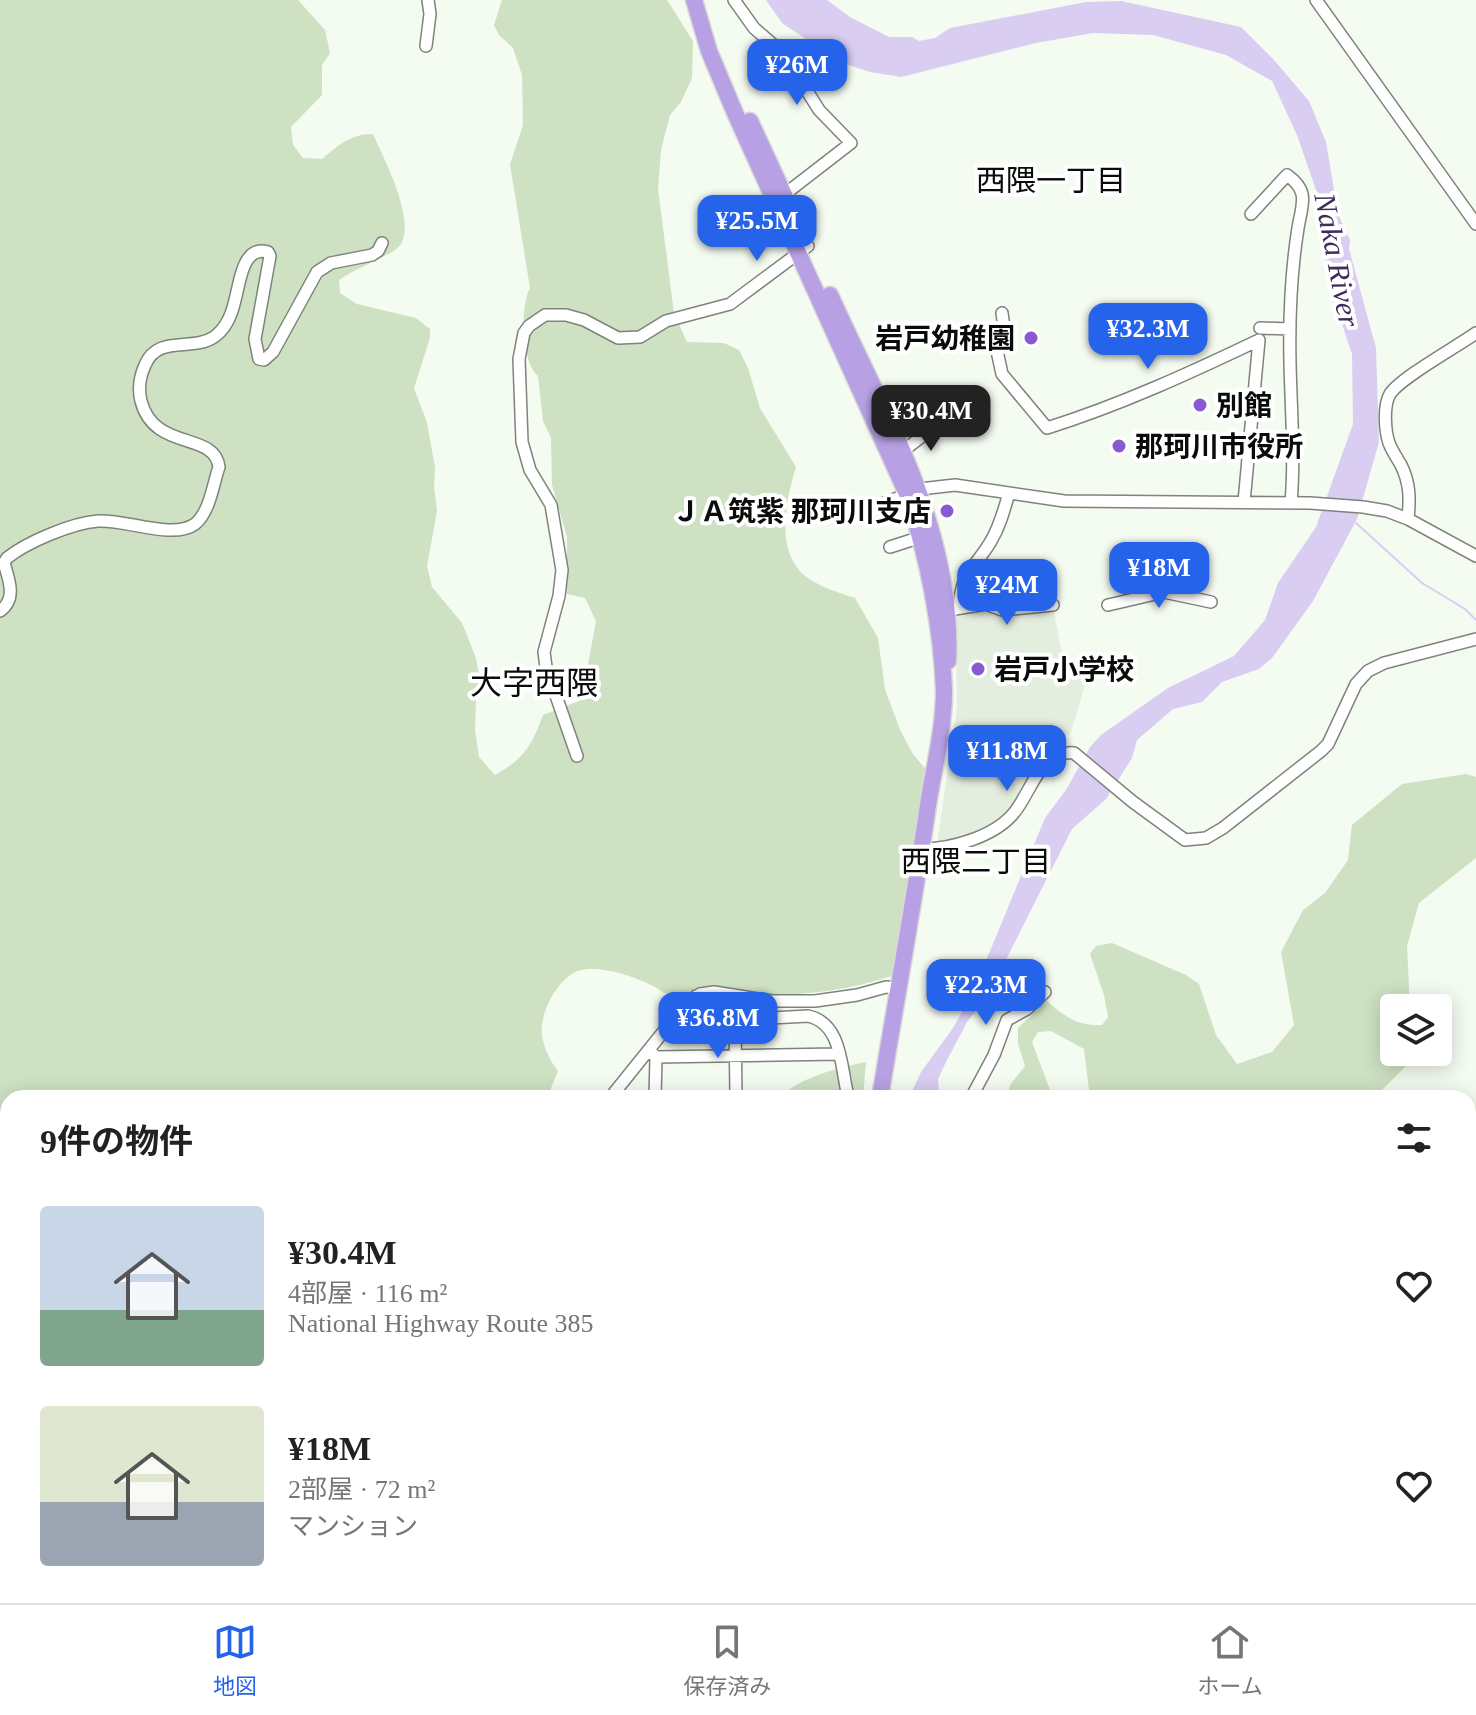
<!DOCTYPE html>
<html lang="ja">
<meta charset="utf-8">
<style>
:root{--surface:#fff;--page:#f2f2f2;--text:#222;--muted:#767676;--line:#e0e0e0;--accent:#2563eb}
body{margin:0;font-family:"Times New Roman","Noto Sans JP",serif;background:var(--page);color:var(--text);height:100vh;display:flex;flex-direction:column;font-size:30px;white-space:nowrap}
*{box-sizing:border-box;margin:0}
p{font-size:26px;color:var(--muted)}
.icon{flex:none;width:44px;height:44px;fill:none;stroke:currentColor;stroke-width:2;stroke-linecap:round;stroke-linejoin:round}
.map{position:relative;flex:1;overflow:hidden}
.drawer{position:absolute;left:0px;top:1090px;width:1476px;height:514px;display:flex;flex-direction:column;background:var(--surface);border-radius:24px 24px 0 0;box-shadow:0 4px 20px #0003}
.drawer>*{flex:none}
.fabs{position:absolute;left:1380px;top:994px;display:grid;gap:16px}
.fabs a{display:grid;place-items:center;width:72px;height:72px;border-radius:8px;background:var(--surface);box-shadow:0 4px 20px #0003;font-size:40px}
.price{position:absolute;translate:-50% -68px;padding:0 18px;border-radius:16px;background:var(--accent);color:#fff;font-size:26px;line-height:52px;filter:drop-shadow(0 2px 4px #0008)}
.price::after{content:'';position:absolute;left:50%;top:48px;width:24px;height:18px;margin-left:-12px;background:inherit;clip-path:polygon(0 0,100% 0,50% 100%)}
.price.selected{background:#222;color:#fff}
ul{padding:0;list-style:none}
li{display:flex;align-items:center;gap:24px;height:200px;padding:0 40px}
li span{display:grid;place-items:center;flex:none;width:224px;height:160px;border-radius:8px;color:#555}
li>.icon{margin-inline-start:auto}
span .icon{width:96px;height:96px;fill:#fffc;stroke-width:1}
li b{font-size:34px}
h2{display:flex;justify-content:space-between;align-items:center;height:96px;padding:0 40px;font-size:34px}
.dock{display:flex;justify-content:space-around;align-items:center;height:112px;border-top:2px solid var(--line);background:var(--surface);font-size:22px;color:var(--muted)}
.dock a{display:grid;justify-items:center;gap:4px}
.dock .selected{color:var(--accent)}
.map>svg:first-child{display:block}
.built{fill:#e4eedf}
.green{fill:#cee1c3}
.water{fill:#d9cdf2}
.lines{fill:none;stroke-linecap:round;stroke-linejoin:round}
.stream{stroke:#d9cdf2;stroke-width:2}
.minor-casing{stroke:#7e837b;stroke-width:14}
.highway-casing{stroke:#d8d8d8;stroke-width:19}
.minor{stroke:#fff;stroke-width:11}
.highway{stroke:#b7a1e4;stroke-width:16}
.poi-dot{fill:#8959d2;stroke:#fff;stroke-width:3}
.labels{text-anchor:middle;stroke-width:8;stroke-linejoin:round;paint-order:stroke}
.poi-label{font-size:28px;font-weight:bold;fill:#0a0c09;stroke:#fff;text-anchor:start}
.neighbourhood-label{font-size:30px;fill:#0a0c09;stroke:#fff}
.water-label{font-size:30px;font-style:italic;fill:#3e2d5c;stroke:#fff}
.quarter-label{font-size:32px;fill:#0a0c09;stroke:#fff}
</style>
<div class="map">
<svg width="1476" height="1603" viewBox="0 0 1476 1603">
<rect width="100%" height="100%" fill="#f4fbf1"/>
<path class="built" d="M1053 607 1062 655 1091 665 1071 732 1047 749 1016 806 998 821 971 837 937 844 957 709 956 618 960 613 977 610 1006 615Z"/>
<path class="green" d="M0 0H298L325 30 330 53 322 65V95L291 127 293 145 303 158 322 159C339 145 350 134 373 134 383 157 423 232 395 250 377 262 357 267 339 280L340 293 357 304 416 318 430 329V338L414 388 427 423 435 467 434 486 437 511 427 566 432 587 462 623 476 658 480 681 476 699 475 730 479 757 495 775C524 759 532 745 543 715L579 701 586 676 596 621 585 598 567 594V537L552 485 551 438 543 421 538 376C521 362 520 306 530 288L510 164 523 125 522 75 513 48 499 35 494 25 502 0H667L693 41 692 78 681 102 670 115 661 150 658 189 674 313 687 342 724 343 739 350 748 368 760 408 796 467C787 497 776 543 799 570 812 585 837 592 855 598L878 638 885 689 900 730 913 754 928 772 895 975C841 993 789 997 732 995 720 995 708 992 696 992 685 991 676 997 665 993 663 993 657 988 655 987 636 977 599 964 578 971 559 978 544 1006 542 1025 540 1041 548 1058 558 1071L547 1098H8V1596H804L802 1603H0Z
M1466 774 1476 777V858L1419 903 1407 946 1410 1008H1394V1052H1420L1382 1090V1098H1090L1084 1049 1051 1031 1038 1032 1032 1042 1053 1098H1007L1010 1085 1025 1066 1018 1044V1028L1047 1001C1065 1017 1077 1026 1102 1025L1108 1017 1104 995 1090 954 1096 946 1112 943 1186 975 1199 984 1216 1035 1237 1064 1272 1052 1294 1025 1281 952 1303 910 1325 893 1348 860 1352 825 1402 784Z
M866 1062 863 1098H778C804 1076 834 1069 866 1062Z
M1468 1273 1476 1277V1352L1468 1347Z"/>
<path class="water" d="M766 0H827L850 17 889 37H912L919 41 935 38 950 28 1086 2 1121 1 1241 27 1274 60 1309 101 1326 142 1338 214 1350 240 1349 249 1376 348 1379 442 1357 519 1313 601 1272 658 1259 669 1222 682 1202 702 1173 709 1137 740 1132 758 1106 799 1072 829 988 995 967 1022 946 1062 938 1079 939 1091 955 1098H909L921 1072 953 1028 973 992 1045 818 1066 790 1090 747 1101 735 1168 688 1234 656 1265 620 1278 583 1316 527 1353 424 1352 354 1328 282 1317 193 1297 135 1272 81 1226 55 1153 35 1093 33 1036 43 901 77 870 72 840 62 782 23Z"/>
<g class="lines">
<path class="stream" d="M1356 523 1422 583 1465 609 1476 620
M1468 1435 1476 1462"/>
<defs>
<path id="minor" d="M734 0 754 28 784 54 819 110 851 143 785 194
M1316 0 1476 224
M426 46 430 14 428 0
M1251 214 1287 175C1310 191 1302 204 1298 228 1291 272 1289 318 1290 363 1291 410 1295 456 1291 503
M1002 313 1004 327 994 337 1002 374 1047 428C1120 405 1190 373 1259 340
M1260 328 1290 329
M903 451 938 424
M1244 502 1259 340
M877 506 920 489 955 485 1064 501 1310 503 1363 507 1387 511 1408 519 1476 556
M1408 519C1410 498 1410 483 1401 465 1397 458 1392 451 1389 443 1385 431 1383 406 1390 394 1400 378 1458 346 1476 333
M890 547 921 537
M1108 605 1164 592 1211 602
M960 608C959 574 976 567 991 541 1000 526 1004 510 1009 493
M955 609 986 604 1002 610 1053 605
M0 611C17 599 9 580 4 563L7 558C27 542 72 523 98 521 125 519 173 540 195 524 210 512 213 484 219 467 215 431 154 452 141 401 138 389 140 376 145 365 158 334 192 352 214 337 227 328 232 314 235 300 240 283 242 245 268 252L270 256 255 339 259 359 264 360 273 352 317 272 331 263 372 255 378 251 382 243
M577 756 546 667 544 652 559 596 562 570 551 505 530 470 522 442 519 359 524 333 529 326 545 315H566L584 320 618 338 640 337 666 321 730 304 808 246
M922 849C951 849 993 837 1013 814 1032 792 1039 750 1074 753L1133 802 1185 840 1206 838 1223 828 1321 751 1328 744 1356 684 1368 671 1384 663 1476 639
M696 996 699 1022 808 1016C841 1023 841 1065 847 1092L844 1098
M735 1021 736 1098
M652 1053 656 1057 655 1098
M656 1057 838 1054
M610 1098 684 1006 700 994 714 992 772 1001H815L857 995 886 987 898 988
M971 1098 994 1055 1007 1020 1027 1009 1045 992
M1002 1603 1004 1596
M1048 1603 1054 1596"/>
<path id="highway" d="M694 0 709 51 735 113 907 494C927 553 942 628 944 691 944 728 934 768 928 805 914 903 896 1000 880 1098
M750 121 804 238
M830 295C883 413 954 528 948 661
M811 1603 813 1596"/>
</defs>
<use href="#minor" class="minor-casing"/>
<use href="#highway" class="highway-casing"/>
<use href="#minor" class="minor"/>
<use href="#highway" class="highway"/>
</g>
<g class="poi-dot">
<circle cx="1031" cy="338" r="8"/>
<circle cx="1200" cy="405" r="8"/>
<circle cx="1119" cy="446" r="8"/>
<circle cx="947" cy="511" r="8"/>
<circle cx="978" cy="669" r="8"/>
</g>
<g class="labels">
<g class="poi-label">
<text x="1015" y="348" text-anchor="end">岩戸幼稚園</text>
<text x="1216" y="415">別館</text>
<text x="1135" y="456">那珂川市役所</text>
<text x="931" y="521" text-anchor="end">ＪＡ筑紫 那珂川支店</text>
<text x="994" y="679">岩戸小学校</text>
</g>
<g class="neighbourhood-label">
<text x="1051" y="191">西隈一丁目</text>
<text x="976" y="872">西隈二丁目</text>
</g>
<g class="water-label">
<text transform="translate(1337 260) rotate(79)" y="10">Naka River</text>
</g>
<g class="quarter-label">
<text x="534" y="694">大字西隈</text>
</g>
</g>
</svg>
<div class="fabs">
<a><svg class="icon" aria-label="layers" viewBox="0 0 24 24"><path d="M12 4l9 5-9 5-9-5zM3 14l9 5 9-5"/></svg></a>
</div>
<b class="price" style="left:797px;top:107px">¥26M</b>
<b class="price" style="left:757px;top:263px">¥25.5M</b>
<b class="price" style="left:1148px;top:371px">¥32.3M</b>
<b class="price selected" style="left:931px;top:453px">¥30.4M</b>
<b class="price" style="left:1159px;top:610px">¥18M</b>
<b class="price" style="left:1007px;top:627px">¥24M</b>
<b class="price" style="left:1007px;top:793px">¥11.8M</b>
<b class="price" style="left:986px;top:1027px">¥22.3M</b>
<b class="price" style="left:718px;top:1060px">¥36.8M</b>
<section class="drawer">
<h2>9件の物件<svg class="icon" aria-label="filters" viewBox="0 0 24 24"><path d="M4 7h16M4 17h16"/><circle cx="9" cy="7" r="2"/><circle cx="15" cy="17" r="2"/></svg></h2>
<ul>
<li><span style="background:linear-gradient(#c9d6e8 65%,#7fa58c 0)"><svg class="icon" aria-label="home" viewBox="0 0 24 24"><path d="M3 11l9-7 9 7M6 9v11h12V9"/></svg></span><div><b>¥30.4M</b><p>4部屋 · 116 m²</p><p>National Highway Route 385</p></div><svg class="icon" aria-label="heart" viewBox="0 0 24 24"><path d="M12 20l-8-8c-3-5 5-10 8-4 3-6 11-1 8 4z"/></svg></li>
<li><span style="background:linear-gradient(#dfe7d0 60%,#9aa5b1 0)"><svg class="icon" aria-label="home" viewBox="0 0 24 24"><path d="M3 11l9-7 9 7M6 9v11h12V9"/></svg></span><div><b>¥18M</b><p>2部屋 · 72 m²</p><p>マンション</p></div><svg class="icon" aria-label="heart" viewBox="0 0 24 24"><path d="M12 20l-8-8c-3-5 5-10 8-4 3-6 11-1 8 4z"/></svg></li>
</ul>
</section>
</div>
<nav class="dock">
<a class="selected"><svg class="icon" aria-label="map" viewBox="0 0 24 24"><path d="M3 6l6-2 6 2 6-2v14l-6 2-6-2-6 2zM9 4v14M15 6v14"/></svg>地図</a>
<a><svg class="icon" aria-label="saved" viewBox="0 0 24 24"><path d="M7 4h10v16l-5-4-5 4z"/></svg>保存済み</a>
<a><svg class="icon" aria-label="home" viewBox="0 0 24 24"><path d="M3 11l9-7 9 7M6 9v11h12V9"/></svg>ホーム</a>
</nav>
